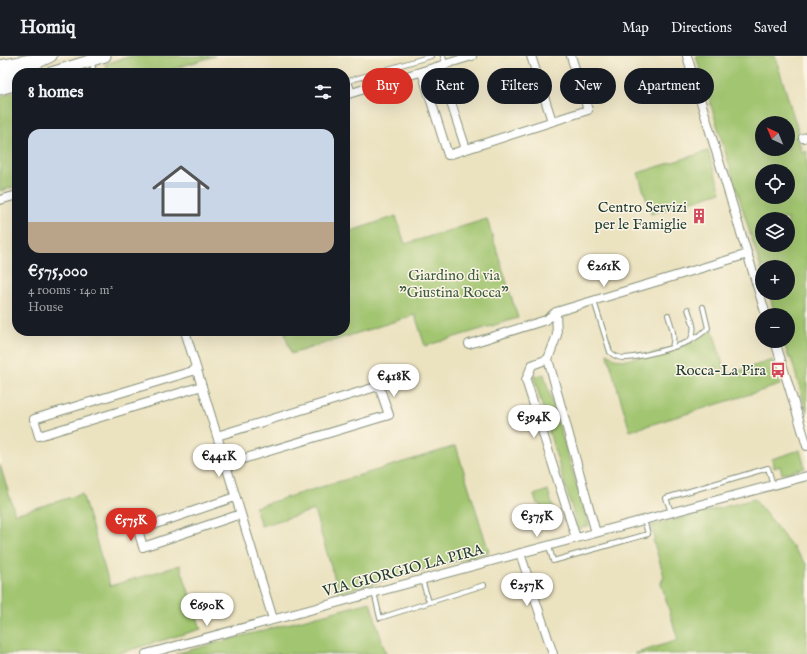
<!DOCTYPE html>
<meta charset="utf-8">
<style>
:root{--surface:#171b24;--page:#242831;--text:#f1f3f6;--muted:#9ea1a6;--line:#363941;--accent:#d93025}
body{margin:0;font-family:"IM FELL English",serif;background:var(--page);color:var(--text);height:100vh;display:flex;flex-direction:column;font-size:15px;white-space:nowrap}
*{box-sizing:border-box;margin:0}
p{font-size:13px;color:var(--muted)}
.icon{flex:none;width:22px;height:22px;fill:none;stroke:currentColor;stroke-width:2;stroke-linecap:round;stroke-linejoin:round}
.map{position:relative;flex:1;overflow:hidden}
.side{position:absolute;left:12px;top:12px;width:338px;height:268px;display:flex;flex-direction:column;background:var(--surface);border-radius:16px;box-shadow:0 4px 16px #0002}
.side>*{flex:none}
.banner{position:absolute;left:362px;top:12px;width:380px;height:36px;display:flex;gap:8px}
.needle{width:26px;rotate:316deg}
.buttons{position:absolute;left:755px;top:60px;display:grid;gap:8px}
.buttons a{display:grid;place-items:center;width:40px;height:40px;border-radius:50%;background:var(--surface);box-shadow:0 4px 16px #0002;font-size:20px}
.price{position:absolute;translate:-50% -34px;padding:0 9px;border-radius:14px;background:#fff;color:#222;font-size:13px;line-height:26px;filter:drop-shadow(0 1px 2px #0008)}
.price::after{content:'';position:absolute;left:50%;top:24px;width:12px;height:9px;margin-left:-6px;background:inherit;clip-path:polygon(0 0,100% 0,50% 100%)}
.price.active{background:var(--accent);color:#fff}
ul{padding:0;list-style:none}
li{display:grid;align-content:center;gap:8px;height:212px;padding:0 16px}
li span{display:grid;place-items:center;height:124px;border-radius:12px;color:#555}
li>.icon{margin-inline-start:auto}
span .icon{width:72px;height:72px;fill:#fffc;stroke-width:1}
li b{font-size:17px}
h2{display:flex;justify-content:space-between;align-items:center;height:48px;padding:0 16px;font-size:17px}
.chip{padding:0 14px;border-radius:18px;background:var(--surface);box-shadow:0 4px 16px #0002;font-size:14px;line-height:36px}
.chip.active{background:var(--accent);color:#fff}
header{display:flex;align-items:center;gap:24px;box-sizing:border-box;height:56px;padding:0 20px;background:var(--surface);border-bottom:1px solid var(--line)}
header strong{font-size:19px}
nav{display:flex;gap:22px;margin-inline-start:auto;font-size:14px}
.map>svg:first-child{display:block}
.green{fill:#a1c56f;stroke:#608152;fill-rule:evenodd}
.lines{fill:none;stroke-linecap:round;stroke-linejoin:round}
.lane-casing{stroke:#85907a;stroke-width:6}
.street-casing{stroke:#85907a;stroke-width:10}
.secondary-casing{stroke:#85907a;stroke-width:13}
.lane{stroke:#fff;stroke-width:4}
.street{stroke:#fff;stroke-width:8}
.secondary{stroke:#fff;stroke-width:11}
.labels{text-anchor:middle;stroke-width:3;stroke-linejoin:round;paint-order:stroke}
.poi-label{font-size:15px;fill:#1f3d34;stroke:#fcf5e5;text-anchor:end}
.park-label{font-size:15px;fill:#405f43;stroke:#fcf5e5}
.street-label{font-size:15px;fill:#1f3d34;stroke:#fcf5e5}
</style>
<header>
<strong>Homiq</strong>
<nav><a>Map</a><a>Directions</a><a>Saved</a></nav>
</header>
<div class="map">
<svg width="807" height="598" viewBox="0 0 807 598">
<rect width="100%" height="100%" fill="#fcf5e5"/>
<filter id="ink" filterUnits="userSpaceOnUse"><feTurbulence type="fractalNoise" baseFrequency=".025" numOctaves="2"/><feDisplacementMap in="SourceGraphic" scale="8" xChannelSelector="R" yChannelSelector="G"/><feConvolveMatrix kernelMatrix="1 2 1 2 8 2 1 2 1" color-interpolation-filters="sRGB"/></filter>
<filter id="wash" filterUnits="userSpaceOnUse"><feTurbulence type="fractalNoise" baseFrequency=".012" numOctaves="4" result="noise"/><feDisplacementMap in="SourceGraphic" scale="16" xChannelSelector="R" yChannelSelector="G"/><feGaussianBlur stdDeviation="0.9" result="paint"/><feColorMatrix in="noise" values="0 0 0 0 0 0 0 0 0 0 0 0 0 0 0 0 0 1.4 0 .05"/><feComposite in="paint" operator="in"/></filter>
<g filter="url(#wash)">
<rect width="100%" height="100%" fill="#ebe2c0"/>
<path class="green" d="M131 0H215L160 17H108L105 8Z
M696 0H775L800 81 798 82 802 97 807 95V357L791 302H789L783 285H788V259H775L769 237H788V211H762V216ZM762 67H788V93H762ZM762 115H788V141H762ZM762 163H788V189H762Z
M17 35V130L0 135V41Z
M708 95 721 136 651 158 638 117Z
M396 160 405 188 487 163 518 262 425 290 415 259 291 298 284 275H345V177Z
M712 272 726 319 772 304 780 329 630 375 607 297H608C613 304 620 304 627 304L691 287Z
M544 318 555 357 545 360 534 321Z
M558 366 589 470 578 473 547 369Z
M456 390 489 496 339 537 314 454 261 470 255 451Z
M800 394 805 412 782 418 780 410 774 412 772 403Z
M0 409 15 458 82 438 110 530 180 509 201 573 116 598H0Z
M548 434 556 462 544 464 540 448H537L534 439Z
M754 443 807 509V598H634L678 584 661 527 664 520 653 484 655 483 651 470Z
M370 546 386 598H175Z"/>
</g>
<g filter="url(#ink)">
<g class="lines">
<defs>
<path id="lane" d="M443 0 445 8
M92 6 94 17
M349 25 353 37
M345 26 431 0
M594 245 610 296C614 300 618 302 624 302 638 302 677 291 690 285 697 281 703 277 708 272L703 251
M688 253C692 266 697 272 690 285
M668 259C671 270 676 279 672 291
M671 456 666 442 768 412 773 429
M549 490 553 505 648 478 644 464
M422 524 429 546
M374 536 380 562 484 529"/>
<path id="street" d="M531 0 552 65
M687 0 766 259
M439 10 466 93
M422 16 448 99 588 54 571 0
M345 39 472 0
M803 82 807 81
M0 144 17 139
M556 256 557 279 548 303 596 477
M185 275 273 563
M775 285 807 390
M469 288 546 264 556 256 748 198
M548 303 532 309 526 324 576 482
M196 314 34 363 39 380 202 330
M217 380 379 330 389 359 226 408
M235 441 138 474 143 491 241 458
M520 497 553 598
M146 598 807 420"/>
<path id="secondary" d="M0 10 36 3
M51 17 105 0
M0 22 22 14 51 0
M0 33 17 28"/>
</defs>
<use href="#lane" class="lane-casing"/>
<use href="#street" class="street-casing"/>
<use href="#secondary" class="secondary-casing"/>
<use href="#lane" class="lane"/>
<use href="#street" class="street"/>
<use href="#secondary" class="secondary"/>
</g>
</g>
<defs>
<symbol id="building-bare" viewBox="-9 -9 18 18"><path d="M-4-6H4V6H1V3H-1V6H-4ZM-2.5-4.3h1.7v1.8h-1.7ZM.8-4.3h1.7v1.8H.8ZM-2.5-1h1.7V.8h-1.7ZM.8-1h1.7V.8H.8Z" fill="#d1495b" stroke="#fcf5e5" stroke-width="2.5" paint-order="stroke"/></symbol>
<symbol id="bus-bare" viewBox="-9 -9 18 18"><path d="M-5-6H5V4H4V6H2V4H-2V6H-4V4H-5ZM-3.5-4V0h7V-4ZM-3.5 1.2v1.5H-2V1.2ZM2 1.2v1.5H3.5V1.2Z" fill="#d1495b" stroke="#fcf5e5" stroke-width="2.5" paint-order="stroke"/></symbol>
</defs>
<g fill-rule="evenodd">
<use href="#building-bare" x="688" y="149" width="22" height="22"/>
<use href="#bus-bare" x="767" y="303" width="22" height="22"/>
</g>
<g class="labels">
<g class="poi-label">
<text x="687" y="156">Centro Servizi<tspan x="687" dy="17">per le Famiglie</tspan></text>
<text x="766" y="319">Rocca-La Pira</text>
</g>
<g class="park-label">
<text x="454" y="224">Giardino di via<tspan x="454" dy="17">"Giustina Rocca"</tspan></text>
</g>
<g class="street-label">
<text transform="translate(403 514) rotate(-15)" y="5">VIA GIORGIO LA PIRA</text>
</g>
</g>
</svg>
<div class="buttons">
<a><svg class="needle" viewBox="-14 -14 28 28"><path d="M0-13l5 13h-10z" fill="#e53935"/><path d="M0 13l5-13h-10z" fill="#9ea1a6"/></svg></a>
<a><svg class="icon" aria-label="locate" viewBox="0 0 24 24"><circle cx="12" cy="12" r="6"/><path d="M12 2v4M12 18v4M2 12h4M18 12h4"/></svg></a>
<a><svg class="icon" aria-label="layers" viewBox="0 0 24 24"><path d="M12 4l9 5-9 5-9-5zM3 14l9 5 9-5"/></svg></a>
<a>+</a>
<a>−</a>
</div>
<b class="price" style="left:604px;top:232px">€261K</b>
<b class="price" style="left:394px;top:342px">€418K</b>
<b class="price" style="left:534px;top:383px">€394K</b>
<b class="price" style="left:219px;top:422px">€441K</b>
<b class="price" style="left:537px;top:482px">€375K</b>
<b class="price active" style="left:131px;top:486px">€575K</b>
<b class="price" style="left:527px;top:551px">€257K</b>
<b class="price" style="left:207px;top:571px">€690K</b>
<div class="banner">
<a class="chip active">Buy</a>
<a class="chip">Rent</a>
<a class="chip">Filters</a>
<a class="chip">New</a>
<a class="chip">Apartment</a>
</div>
<section class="side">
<h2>8 homes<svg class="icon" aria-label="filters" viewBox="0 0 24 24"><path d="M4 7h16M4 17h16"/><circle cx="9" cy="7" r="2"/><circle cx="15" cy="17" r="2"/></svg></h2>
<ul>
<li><span style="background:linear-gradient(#c9d6e8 75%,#b9a48a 0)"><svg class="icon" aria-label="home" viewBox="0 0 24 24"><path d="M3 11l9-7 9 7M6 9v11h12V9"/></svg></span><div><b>€575,000</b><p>4 rooms · 140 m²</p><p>House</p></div></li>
</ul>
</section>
</div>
